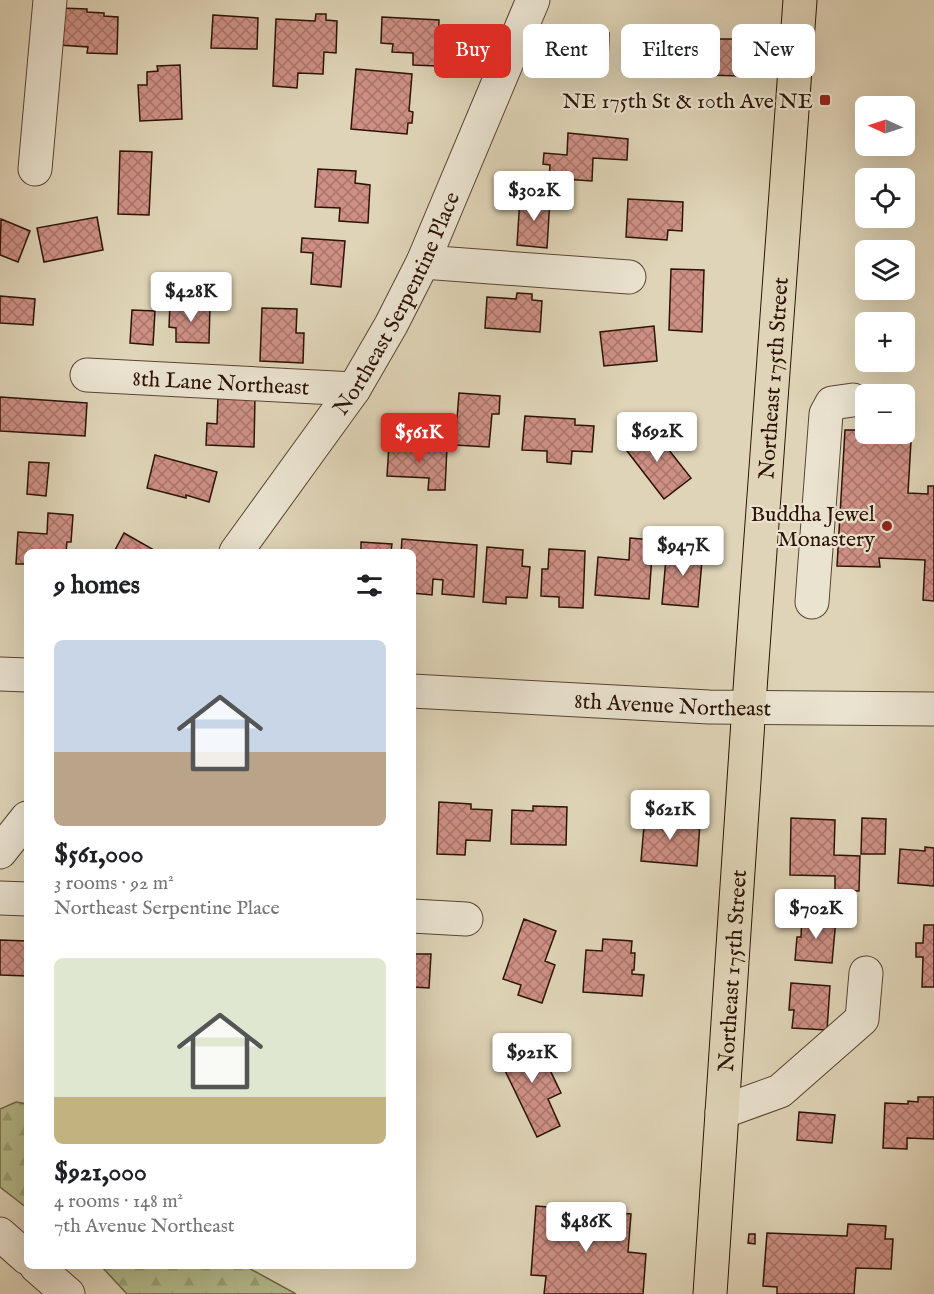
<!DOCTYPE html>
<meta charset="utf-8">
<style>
:root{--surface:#fff;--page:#f6f6f6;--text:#202124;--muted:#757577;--accent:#d93025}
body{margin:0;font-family:"IM FELL English",serif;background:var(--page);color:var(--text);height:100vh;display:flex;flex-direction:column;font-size:22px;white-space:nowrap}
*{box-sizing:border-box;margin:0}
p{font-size:20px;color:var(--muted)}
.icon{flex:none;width:33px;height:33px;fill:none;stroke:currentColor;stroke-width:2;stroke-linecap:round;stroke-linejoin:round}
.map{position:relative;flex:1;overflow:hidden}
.details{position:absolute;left:24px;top:549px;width:392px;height:720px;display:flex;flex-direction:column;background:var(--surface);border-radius:9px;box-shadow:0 6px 24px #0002}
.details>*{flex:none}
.guide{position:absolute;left:434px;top:24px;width:410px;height:54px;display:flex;gap:12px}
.needle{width:39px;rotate:273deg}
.buttons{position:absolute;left:855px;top:96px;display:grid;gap:12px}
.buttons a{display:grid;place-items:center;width:60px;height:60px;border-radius:9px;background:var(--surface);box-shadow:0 6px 24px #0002;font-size:30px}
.price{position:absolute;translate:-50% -51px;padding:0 14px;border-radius:6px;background:#fff;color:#222;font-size:20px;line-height:39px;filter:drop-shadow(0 2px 3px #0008)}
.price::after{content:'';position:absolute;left:50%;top:36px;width:18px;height:14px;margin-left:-9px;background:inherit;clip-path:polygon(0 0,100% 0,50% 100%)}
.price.selected{background:var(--accent);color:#fff}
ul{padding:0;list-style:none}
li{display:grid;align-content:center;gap:12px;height:318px;padding:0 30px}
li span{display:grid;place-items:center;height:186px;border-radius:9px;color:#555}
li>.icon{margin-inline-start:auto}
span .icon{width:108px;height:108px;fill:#fffc;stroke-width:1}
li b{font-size:26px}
h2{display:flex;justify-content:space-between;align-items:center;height:72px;padding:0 30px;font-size:26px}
.pill{padding:0 21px;border-radius:9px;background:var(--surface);box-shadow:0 6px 24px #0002;font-size:21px;line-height:54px}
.pill.selected{background:var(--accent);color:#fff}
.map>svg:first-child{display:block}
.forest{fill:url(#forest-firs);stroke:#726749;stroke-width:1.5}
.building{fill:url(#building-cross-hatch);stroke:#2d1307;stroke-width:1.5}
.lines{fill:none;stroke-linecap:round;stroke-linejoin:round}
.minor-casing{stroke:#5a4333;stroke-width:35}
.major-casing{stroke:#2d1307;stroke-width:35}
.minor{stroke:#eae3d0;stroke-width:33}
.major{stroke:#dfd4b7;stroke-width:33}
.poi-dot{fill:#8f2418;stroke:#eae3d0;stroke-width:2}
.labels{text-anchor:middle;stroke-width:4.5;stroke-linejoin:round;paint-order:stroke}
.poi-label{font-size:22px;fill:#2d1307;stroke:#eae3d0;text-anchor:end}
.street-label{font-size:22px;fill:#2d1307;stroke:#eae3d0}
</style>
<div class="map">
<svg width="934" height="1294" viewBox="0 0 934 1294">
<defs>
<pattern id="forest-firs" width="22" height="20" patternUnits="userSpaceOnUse" patternTransform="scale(1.5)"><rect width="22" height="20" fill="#b6bb8b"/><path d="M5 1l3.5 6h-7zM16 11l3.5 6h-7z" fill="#9da076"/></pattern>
<pattern id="building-cross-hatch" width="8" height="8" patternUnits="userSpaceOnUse" patternTransform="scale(1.5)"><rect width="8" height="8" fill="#ce9085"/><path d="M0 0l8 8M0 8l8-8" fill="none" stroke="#a8746b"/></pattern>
</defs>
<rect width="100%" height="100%" fill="#dfd4b7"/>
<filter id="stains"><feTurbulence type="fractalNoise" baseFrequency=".00333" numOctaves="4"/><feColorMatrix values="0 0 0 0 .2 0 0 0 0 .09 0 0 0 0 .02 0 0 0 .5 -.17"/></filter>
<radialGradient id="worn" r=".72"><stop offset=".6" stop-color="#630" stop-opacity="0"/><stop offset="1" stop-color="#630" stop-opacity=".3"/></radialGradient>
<path class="forest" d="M16 1102 27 1104V1208L0 1187V1109Z
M101 1266H245L296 1294H127Z"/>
<path class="building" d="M60 8 87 9V12L104 13V16L118 17 117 54 87 53 88 47 59 45Z
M316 14H326V20L337 21 336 53 324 52 323 74 298 73 297 88 273 86 276 19 315 21Z
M213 15 258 18 257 49 211 48Z
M382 17 439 20 437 66 413 65V53L392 52 393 44 381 43Z
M561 31 609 33 608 61 560 59Z
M638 35 684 37 682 70 637 68Z
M707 39H741V76L706 75Z
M180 65 182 119 140 121 138 85H147V72L158 71 157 66Z
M356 69 412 74 409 111 413 112 412 123H408L407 134 351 129Z
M568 133 628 139 627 160 593 158 592 181 549 178 550 165 543 164 544 153 567 155Z
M120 151 152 152 149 215 118 214Z
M318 169 356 171 355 183 370 185 368 223 339 221 340 208 315 207Z
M520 197 550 199 547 248 517 245Z
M628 199 683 202 682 231 668 230 667 240 626 237Z
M97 217 103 250 44 262 37 228Z
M1 219 30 231 18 262 0 255Z
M302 238 345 241 341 287 311 284 313 253 301 252Z
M671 269 704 270 702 332 669 330Z
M517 293 532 294V300L542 301 540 332 485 328 487 297 516 299Z
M0 296 35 299 33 325 0 323Z
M170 304 210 305 209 343 176 342V328L169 327Z
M262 308 297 309 296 333H304L303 363 260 361Z
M132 310 155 311 153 345 130 343Z
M654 326 657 361 604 366 600 332Z
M459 393 500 396 499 414H492L489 447 455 445Z
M218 396 255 397 254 447 206 445 207 423 217 424Z
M0 397 87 403 85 436 0 431Z
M525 416 575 419V425L594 426 592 452 572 451 571 464 547 462V451L522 450Z
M650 426 691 478 664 499 624 447Z
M845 430H866V434H883L882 440 911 441 908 493 928 494V486H934V601L923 600 925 560 879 558 880 567 837 566Z
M389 445 447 447 445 490H428L429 478 387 476Z
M155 455 217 472 209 502 186 495V498L147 488Z
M29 462 49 463 46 496 27 494Z
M48 513 73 515 71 542H67L66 552H27V564H16L18 532 47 534Z
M124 533 154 550 153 552H114Z
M630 538 653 540 649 599 595 595 598 557 629 560Z
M402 539 477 545 474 597 442 594 443 580 433 579 432 595 412 593V552H401Z
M361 542 392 544 391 552H361Z
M487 547 523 550 522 566 530 567 527 598 506 597V604L483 602Z
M667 547 703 549 698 607 662 604Z
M549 549 585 551 583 608 559 607V597L541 596 542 569H548Z
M439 802 471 804V809L492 810 490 841 466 840 465 855 437 854Z
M533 806 567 807 566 845 511 844 512 810 533 811Z
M645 814 682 817V821L700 823 697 866 641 861Z
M791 818 835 820 834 855 860 856 859 891 835 890V876L790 875Z
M862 818 886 819 885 854H861Z
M925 847 934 848V886L898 883 900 849 925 851Z
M802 916 836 919 832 963 795 960 797 937H801Z
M524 919 556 931 545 961 555 965 542 1003 518 995 521 985 503 979Z
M924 925H934V987H922L923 957H916V943H923Z
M603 939 632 941 631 953H635L634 970H632V974L644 975 642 996 583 992 586 950 602 951Z
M0 940 27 941V976L0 975Z
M412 954H431L429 988 412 987Z
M791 983 830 986 827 1030 792 1028 794 1010H789Z
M534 1037 561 1093 548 1099 560 1126 537 1137 497 1054Z
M918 1097H934V1139L907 1138V1149L883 1148 885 1103 908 1104V1101L918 1102Z
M799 1112 835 1115 832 1143 797 1140Z
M536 1206 631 1214 628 1252 646 1254 643 1294H544L546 1276 531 1275Z
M848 1224 886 1226 885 1239H893L891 1269 856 1268 854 1294H777V1287L763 1286 767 1233 847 1236Z
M749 1234H755V1244L748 1243Z"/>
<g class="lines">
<defs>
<g id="minor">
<path d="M35 169 50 0"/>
<path d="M423 262 629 277"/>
<path id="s1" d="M87 375 354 389"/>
<path id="s2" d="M236 552 354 389 391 325 423 262 533 0"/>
<path d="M812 602 826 414 832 403 853 400"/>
<path d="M0 674 27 675"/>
<path id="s3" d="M412 691 709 707 934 709"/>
<path d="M0 852 27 818"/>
<path d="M0 898 27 899"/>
<path d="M412 916 466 919"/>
<path d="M722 1112 780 1091 862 1019 866 973"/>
<path d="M0 1234 27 1258"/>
<path d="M36 1266 68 1294"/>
</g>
<g id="major">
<path id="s4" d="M710 1294 751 675 800 0"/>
</g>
</defs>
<use href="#minor" class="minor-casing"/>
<use href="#major" class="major-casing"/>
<use href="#minor" class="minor"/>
<use href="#major" class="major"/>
</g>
<g class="poi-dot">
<rect x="819" y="94" width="12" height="12" rx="3"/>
<circle cx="887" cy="526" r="6"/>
</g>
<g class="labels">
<g class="poi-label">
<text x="813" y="108">NE 175th St &amp; 10th Ave NE</text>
<text x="875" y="521">Buddha Jewel<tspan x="875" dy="25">Monastery</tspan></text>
</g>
<g class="street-label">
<text dy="8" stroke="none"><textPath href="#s2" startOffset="297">Northeast Serpentine Place</textPath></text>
<text dy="8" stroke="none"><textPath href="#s4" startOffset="918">Northeast 175th Street</textPath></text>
<text dy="8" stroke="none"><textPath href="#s1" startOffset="134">8th Lane Northeast</textPath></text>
<text dy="8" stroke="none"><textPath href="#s3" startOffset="261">8th Avenue Northeast</textPath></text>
<text dy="8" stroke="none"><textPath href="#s4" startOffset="324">Northeast 175th Street</textPath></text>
</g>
</g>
<rect width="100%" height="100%" filter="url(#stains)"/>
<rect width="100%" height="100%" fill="url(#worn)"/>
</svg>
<div class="buttons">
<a><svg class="needle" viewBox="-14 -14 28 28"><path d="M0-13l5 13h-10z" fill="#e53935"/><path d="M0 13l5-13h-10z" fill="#757577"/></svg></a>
<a><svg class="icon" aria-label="locate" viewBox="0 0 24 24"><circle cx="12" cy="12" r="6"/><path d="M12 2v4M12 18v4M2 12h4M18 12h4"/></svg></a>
<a><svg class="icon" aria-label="layers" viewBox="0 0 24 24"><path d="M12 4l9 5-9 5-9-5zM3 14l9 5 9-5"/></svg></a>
<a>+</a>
<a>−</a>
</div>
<b class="price" style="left:534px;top:222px">$302K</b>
<b class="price" style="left:191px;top:323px">$428K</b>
<b class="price" style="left:657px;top:463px">$692K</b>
<b class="price selected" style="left:419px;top:464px">$561K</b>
<b class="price" style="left:683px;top:577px">$947K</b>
<b class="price" style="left:670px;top:841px">$621K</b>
<b class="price" style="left:816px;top:940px">$702K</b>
<b class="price" style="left:532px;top:1084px">$921K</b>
<b class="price" style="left:586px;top:1253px">$486K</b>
<div class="guide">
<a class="pill selected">Buy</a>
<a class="pill">Rent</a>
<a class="pill">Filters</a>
<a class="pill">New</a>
</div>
<section class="details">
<h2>9 homes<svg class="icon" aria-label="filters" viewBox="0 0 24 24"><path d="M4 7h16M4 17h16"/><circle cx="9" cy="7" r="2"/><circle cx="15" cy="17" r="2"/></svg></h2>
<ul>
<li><span style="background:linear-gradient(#c9d6e8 60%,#b9a48a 0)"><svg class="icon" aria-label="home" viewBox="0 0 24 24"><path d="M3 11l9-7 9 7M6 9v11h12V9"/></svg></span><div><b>$561,000</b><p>3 rooms · 92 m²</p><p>Northeast Serpentine Place</p></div></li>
<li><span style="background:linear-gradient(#dfe7d0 75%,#c2b280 0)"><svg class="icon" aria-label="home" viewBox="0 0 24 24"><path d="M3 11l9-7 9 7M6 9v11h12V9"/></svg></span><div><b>$921,000</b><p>4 rooms · 148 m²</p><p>7th Avenue Northeast</p></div></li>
</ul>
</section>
</div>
